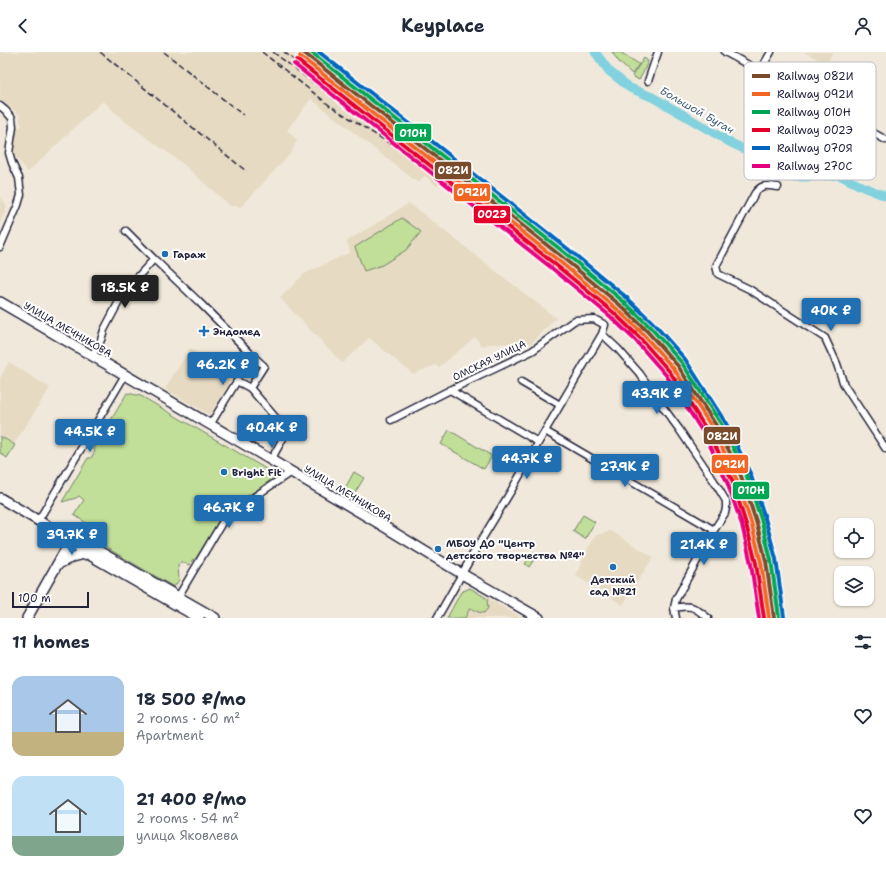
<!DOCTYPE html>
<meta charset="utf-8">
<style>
:root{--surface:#fff;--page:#f2f2f3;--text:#1f2937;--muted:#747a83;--accent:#1f6fb2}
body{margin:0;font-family:"Shantell Sans",sans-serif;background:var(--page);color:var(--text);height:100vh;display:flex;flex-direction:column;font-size:15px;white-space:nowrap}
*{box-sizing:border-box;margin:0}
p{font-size:13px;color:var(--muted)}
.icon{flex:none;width:22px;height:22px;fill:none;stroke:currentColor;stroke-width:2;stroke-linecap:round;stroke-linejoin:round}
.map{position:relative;height:566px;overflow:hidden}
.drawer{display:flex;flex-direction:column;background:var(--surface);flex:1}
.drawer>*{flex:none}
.fabs{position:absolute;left:834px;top:466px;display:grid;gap:8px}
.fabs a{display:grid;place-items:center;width:40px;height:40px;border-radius:8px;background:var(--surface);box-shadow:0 1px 3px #0004;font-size:20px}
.scale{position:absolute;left:12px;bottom:10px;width:77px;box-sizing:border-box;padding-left:4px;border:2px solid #22223b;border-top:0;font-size:11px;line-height:14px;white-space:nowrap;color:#22223b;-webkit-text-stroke:3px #fff;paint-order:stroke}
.price{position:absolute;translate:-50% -34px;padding:0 9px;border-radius:4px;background:var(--accent);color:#fff;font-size:13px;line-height:26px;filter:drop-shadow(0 1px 2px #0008)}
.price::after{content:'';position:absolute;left:50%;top:24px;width:12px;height:9px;margin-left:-6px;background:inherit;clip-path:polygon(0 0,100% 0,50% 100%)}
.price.active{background:#222;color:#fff}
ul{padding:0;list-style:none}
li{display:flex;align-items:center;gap:12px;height:100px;padding:0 12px}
li span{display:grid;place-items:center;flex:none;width:112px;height:80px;border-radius:12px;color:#555}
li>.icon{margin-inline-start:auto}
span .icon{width:48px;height:48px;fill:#fffc;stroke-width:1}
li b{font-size:17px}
h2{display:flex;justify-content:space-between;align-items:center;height:48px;padding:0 12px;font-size:17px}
header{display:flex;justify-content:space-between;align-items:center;height:52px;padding:0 12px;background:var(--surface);font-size:18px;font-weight:700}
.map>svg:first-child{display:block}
.built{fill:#e6dac2}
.green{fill:#c1df98;stroke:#72806a}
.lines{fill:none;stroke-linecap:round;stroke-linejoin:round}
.river{stroke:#82d1de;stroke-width:9}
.street-casing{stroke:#22223b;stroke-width:9}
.secondary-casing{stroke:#22223b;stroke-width:12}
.street{stroke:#fff;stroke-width:6}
.secondary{stroke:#fff;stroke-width:9}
.rail{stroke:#22223b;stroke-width:1.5;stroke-dasharray:6 3;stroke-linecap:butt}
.rail-1-casing{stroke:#fff;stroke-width:7}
.rail-2-casing{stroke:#fff;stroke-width:7}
.rail-3-casing{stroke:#fff;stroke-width:7}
.rail-4-casing{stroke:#fff;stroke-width:7}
.rail-5-casing{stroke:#fff;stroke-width:7}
.rail-6-casing{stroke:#fff;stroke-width:7}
.rail-1{stroke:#7a4b2a;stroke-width:4}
.rail-2{stroke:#f26522;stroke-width:4}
.rail-3{stroke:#00a651;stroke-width:4}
.rail-4{stroke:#e4002b;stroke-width:4}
.rail-5{stroke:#0065bd;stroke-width:4}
.rail-6{stroke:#e5007d;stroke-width:4}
.poi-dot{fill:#1f6fb2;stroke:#fff;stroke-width:1.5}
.labels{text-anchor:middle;stroke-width:4;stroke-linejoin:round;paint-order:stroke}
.poi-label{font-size:10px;font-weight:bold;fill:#22223b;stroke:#fff;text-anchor:start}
.street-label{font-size:10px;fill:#22223b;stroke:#fff}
.water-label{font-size:11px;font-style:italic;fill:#445f74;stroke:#fff}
.key{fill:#fff;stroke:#bdbdc4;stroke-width:1}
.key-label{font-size:11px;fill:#22223b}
.line-badge{stroke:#fff;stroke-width:1.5}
.badge-label{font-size:11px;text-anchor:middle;font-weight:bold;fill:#fff}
</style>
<header><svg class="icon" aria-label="back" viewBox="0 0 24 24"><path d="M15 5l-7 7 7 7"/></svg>Keyplace<svg class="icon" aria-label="person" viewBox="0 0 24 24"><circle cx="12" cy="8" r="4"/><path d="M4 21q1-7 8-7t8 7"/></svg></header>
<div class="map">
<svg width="886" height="566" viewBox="0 0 886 566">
<rect width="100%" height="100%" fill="#f0e9db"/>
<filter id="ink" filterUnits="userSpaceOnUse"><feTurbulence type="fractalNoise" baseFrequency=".025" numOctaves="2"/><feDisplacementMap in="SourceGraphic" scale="8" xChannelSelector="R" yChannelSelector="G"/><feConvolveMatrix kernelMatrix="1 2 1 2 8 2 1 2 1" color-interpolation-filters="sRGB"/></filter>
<g filter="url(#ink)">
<path class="built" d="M0 0H288L445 124 437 134 425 124 418 131 311 47 287 78 297 88 291 101 241 155 230 154 183 112 124 69 103 49 28 120 13 101 15 79 22 73 20 70V63L0 48Z
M804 0H833L826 12Z
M0 144 7 154 0 171Z
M409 151 556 266 532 291 490 292 482 294 475 285 438 316 436 313 413 322 369 286 342 311 280 246 304 222 350 200 347 189Z
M190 296 231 329 210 363 165 337Z
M9 310 50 336 14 392 0 383V326Z
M611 479 653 505 623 553 576 524 588 496 596 483Z
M470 536 522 566H447L461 540Z"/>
<path class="green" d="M612 0H620L639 12 632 22 619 10Z
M644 6 648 9 643 21 639 28 632 24Z
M402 166 421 180 406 198 382 213 364 219 355 195Z
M127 341 141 344 273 421 274 426 225 460 195 508 193 507 189 513 182 510 178 513 179 528 174 535 100 492 91 474 74 463 84 448 79 444 76 446 62 450 88 406H91L95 399 94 397Z
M449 378 492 404 484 417 441 392Z
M0 384 15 393 7 406 0 401Z
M354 420 364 426 353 444 344 438Z
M583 463 595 470 585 487 573 479Z
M533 500 537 503 529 515 525 512Z
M470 536 488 547 487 549 488 556 484 561 478 560 470 556 465 566H447L461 540Z"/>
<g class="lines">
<path class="river" d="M595 0 609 19 630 36 652 45 682 62 731 91 757 103 767 109 778 122 790 125H807L839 123 863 135 886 144"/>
<defs>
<path id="street" d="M725 0 886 88
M760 19 771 0
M648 29 658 0
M0 54 5 58 12 66 13 75 9 101 12 111 19 126 21 143 18 153 0 195
M778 135C766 134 763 131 755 141L716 214 718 222 749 237 825 286 837 312 844 333 886 397
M126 179 154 207 198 249 254 305 264 314 250 336 287 379 271 408
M92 304 101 288 104 278 124 240 154 207
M521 330 560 353
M450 338 538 390
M391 368 450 338 532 299 575 268 594 267 605 273 602 282 618 297 640 322 662 354 679 377 714 429 726 449V456L725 461 714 478 676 547 674 556 676 566
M210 373 237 329 250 336
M545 379 714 478
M38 469 125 323
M178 545 226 464 291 420
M674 556C692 552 694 555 708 566
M437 566 458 529 473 502 511 439 545 379 602 282"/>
<path id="secondary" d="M0 250 271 408 375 469 462 522 539 566
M0 446 71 488 80 497 88 502 199 566
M71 488 81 489 215 566
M57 513C69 506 75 503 88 502
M27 566 71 488"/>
</defs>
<use href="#street" class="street-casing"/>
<use href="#secondary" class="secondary-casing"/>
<use href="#street" class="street"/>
<use href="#secondary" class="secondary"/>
<path class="rail" d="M100 0 246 119
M164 0 243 63
M262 0 329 53 398 97
M273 0 337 49
M284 0 443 126 584 237 621 268 660 309 684 341 703 371 739 444 754 493 761 527 767 566"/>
<defs>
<path id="rail-1" d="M303 0 562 205 620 253 646 278 678 314 719 378 741 424 756 469 766 509 774 566"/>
<path id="rail-2" d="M300 4 559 209 617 257 642 281 674 317 715 380 736 426 751 470 761 510 769 566"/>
<path id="rail-3" d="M311 0 565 201 623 249 650 275 682 311 723 375 746 422 761 467 771 508 779 565"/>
<path id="rail-4" d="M297 8 556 213 613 260 639 285 670 320 710 383 732 428 746 472 756 511 764 566"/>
<path id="rail-5" d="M319 0 568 197 626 245 653 271 685 307 727 373 750 421 765 466 776 507 784 565"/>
<path id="rail-6" d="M294 12 553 217 610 264 635 288 666 323 706 385 727 430 742 473 751 512 759 566"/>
</defs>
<use href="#rail-1" class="rail-1-casing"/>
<use href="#rail-2" class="rail-2-casing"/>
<use href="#rail-3" class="rail-3-casing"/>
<use href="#rail-4" class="rail-4-casing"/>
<use href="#rail-5" class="rail-5-casing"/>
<use href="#rail-6" class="rail-6-casing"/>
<use href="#rail-1" class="rail-1"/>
<use href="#rail-2" class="rail-2"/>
<use href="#rail-3" class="rail-3"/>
<use href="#rail-4" class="rail-4"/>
<use href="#rail-5" class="rail-5"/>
<use href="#rail-6" class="rail-6"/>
</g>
</g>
<g class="poi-dot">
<circle cx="165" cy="202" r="4"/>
<path d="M202 273h4v4h4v4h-4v4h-4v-4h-4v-4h4z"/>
<circle cx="224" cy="420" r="4"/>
<circle cx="438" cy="497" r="4"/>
<circle cx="613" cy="515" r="4"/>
</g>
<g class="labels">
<g class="poi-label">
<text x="173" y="206">Гараж</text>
<text x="213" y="283">Эндомед</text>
<text x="232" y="424">Bright Fit</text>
<text x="446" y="495">МБОУ ДО "Центр<tspan x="446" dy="12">детского творчества №4"</tspan></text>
<text x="613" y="531" text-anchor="middle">Детский<tspan x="613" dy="12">сад №21</tspan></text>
</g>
<g class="street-label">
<text transform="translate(68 277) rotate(30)" y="4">УЛИЦА МЕЧНИКОВА</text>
<text transform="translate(489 308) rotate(-26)" y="4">ОМСКАЯ УЛИЦА</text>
<text transform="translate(348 441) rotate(31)" y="4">УЛИЦА МЕЧНИКОВА</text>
</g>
<g class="water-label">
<text transform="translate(697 58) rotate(30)" y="4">Большой Бугач</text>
</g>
</g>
<rect x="744" y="10" width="132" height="118" rx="6" class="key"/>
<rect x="752" y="22" width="18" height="4" fill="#7a4b2a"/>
<rect x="752" y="40" width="18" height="4" fill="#f26522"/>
<rect x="752" y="58" width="18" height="4" fill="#00a651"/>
<rect x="752" y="76" width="18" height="4" fill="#e4002b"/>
<rect x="752" y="94" width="18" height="4" fill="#0065bd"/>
<rect x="752" y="112" width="18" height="4" fill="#e5007d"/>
<g class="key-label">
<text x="777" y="28">Railway 082И</text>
<text x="777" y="46">Railway 092И</text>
<text x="777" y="64">Railway 010Н</text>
<text x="777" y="82">Railway 002Э</text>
<text x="777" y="100">Railway 070Я</text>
<text x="777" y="118">Railway 270С</text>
</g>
<g class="line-badge">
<rect x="394" y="71" width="38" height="19" rx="4" fill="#00a651"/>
<rect x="434" y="109" width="38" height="19" rx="4" fill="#7a4b2a"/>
<rect x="453" y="131" width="38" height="19" rx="4" fill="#f26522"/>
<rect x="473" y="153" width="38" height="19" rx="4" fill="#e4002b"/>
<rect x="703" y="374" width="38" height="19" rx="4" fill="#7a4b2a"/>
<rect x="711" y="402" width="38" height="20" rx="4" fill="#f26522"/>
<rect x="732" y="429" width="38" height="19" rx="4" fill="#00a651"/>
</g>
<g class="badge-label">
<text x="413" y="85">010Н</text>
<text x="453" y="122">082И</text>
<text x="472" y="144">092И</text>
<text x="492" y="166">002Э</text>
<text x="722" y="388">082И</text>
<text x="730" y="416">092И</text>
<text x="751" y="442">010Н</text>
</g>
</svg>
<div class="fabs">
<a><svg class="icon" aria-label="locate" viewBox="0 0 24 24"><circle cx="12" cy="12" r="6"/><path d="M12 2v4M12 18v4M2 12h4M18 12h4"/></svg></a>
<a><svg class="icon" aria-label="layers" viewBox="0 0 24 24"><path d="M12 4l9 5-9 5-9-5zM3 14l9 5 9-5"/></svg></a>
</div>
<div class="scale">100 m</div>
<b class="price active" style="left:125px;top:257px">18.5K ₽</b>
<b class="price" style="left:831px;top:280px">40K ₽</b>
<b class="price" style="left:223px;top:334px">46.2K ₽</b>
<b class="price" style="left:657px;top:363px">43.9K ₽</b>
<b class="price" style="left:272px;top:397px">40.4K ₽</b>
<b class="price" style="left:90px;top:401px">44.5K ₽</b>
<b class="price" style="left:527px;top:428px">44.7K ₽</b>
<b class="price" style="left:625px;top:436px">27.9K ₽</b>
<b class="price" style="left:229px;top:477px">46.7K ₽</b>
<b class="price" style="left:72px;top:504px">39.7K ₽</b>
<b class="price" style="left:704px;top:514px">21.4K ₽</b>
</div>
<section class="drawer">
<h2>11 homes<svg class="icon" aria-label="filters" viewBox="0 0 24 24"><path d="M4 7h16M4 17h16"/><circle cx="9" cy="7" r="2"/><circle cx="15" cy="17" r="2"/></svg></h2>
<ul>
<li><span style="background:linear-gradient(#a9c7e8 70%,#c2b280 0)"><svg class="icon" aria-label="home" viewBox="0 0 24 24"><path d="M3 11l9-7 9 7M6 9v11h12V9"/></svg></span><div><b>18 500 ₽/mo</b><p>2 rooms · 60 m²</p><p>Apartment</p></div><svg class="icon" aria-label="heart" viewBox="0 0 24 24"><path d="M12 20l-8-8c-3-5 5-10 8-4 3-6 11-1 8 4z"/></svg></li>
<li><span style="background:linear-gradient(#bfe0f5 75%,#7fa58c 0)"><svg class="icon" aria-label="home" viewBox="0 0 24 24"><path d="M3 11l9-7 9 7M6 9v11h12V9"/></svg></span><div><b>21 400 ₽/mo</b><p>2 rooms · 54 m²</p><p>улица Яковлева</p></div><svg class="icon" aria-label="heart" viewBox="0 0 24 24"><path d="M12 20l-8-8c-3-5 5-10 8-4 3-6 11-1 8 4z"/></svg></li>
</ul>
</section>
